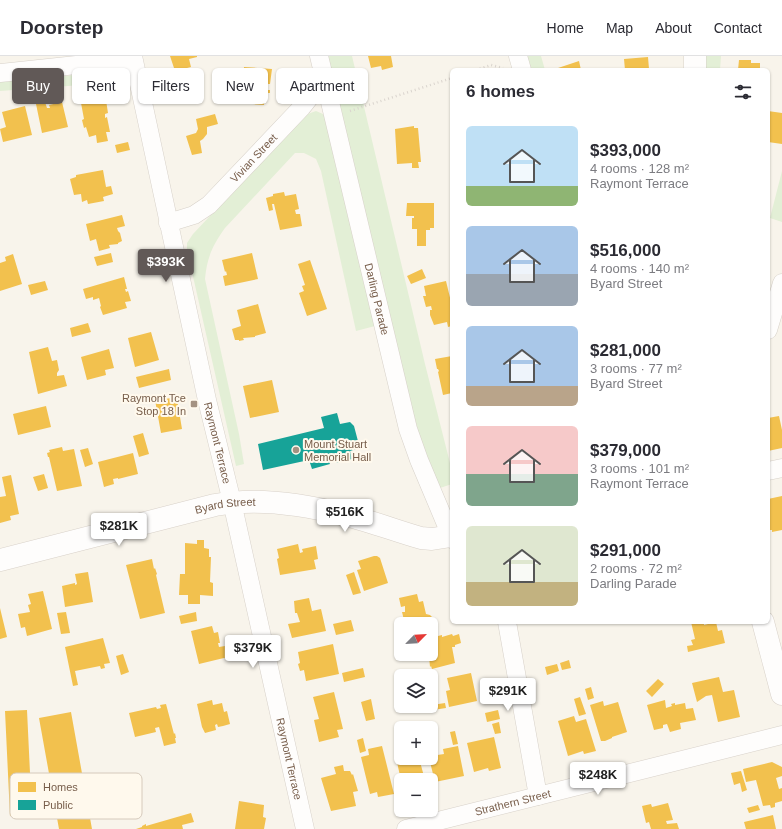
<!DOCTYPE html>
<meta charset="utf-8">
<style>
:root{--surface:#fff;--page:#f2f2f3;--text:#2b2b33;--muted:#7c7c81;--line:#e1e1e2;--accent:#615957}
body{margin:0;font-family:Helvetica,sans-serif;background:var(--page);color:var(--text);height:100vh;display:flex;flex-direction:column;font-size:15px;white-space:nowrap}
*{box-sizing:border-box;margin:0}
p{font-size:13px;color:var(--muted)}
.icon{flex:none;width:22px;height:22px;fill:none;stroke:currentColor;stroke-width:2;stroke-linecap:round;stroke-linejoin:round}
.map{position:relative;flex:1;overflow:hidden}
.details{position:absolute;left:450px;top:12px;width:320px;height:556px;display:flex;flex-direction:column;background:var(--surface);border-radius:6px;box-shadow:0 1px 3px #0004}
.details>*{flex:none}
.hud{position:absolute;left:12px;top:12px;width:378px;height:36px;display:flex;gap:8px}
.needle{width:26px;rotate:66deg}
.controls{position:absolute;left:394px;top:561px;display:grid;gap:8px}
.controls a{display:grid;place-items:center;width:44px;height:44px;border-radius:6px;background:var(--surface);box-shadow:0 1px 3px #0004;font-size:20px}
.price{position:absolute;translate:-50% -34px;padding:0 9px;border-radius:4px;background:#fff;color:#222;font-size:13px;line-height:26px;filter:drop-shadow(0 1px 2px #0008)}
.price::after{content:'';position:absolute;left:50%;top:24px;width:12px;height:9px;margin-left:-6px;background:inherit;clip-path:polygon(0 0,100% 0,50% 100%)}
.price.current{background:var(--accent);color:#fff}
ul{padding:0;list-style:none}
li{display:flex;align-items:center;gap:12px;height:100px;padding:0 16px}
li span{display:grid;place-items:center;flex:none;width:112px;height:80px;border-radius:6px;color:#555}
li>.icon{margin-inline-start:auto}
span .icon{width:48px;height:48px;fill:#fffc;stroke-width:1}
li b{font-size:17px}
h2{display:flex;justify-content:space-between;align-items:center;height:48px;padding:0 16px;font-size:17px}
.pill{padding:0 14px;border-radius:6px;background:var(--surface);box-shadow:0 1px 3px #0004;font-size:14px;line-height:36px}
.pill.current{background:var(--accent);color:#fff}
header{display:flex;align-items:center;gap:24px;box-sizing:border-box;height:56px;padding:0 20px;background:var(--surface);border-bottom:1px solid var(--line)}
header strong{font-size:19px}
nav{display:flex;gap:22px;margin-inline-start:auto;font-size:14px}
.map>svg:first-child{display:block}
.green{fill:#e3efd6}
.homes{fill:#f2c14e}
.public{fill:#17a398}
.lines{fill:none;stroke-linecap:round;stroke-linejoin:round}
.street-casing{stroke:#d7d1c9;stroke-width:19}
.secondary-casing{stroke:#d8d1c9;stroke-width:23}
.path{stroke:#dad4ce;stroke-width:2.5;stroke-dasharray:1 3;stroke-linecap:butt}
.street{stroke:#fefdfc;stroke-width:18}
.secondary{stroke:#fefdfc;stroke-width:22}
.poi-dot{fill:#a49282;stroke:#fff9ed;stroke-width:1.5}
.labels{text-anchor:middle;stroke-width:4;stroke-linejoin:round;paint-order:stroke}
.street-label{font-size:11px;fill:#775d4a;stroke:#fff9ed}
.poi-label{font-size:11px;fill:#775d4a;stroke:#fff9ed;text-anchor:end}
.key{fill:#fff9ed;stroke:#d6cabc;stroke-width:1}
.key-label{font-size:11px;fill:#775d4a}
</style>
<header>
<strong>Doorstep</strong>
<nav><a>Home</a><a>Map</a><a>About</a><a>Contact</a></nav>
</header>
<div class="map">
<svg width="782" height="773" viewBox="0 0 782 773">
<rect width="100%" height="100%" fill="#f8f4eb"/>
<path class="green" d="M328 0H352L425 308 452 415V428L440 432 422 387 412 355Z
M527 0H541L545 14H531Z
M706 0H721L720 14H706Z
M100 17 108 18 109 27 0 35V25Z
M316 55 323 58 326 63 375 270 356 275 321 115 316 103 304 97H295L225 172C212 190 207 202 205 223L239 378 244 408 236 410 187 194V187L193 178 305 59Z
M782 115V166L770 162Z"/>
<path class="homes" d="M170 0H197V1L189 3 191 11 175 15Z
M368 0H391L393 11 382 14 381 10 371 12Z
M648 1 649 13 625 14 624 3Z
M739 4H751V7H760V14H738Z
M579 5 581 14H552Z
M244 11 272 13 270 28H268V34H270V37H265L264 49 241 47Z
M92 44 93 48 106 44 108 57 105 58V62L107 61 110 76H106L108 85 97 87 96 79 89 81 86 71 84 72 82 64 84 63 81 47Z
M45 46 47 52H50L49 49 62 46 68 71 42 77 36 48Z
M25 50 32 79 3 86 0 73 6 71 2 56Z
M768 55 782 57V88L768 86Z
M215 58 218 68 207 71V78L203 83 200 85 202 97 192 99 186 80 196 77 198 73 196 63Z
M414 70V72H418L421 106H418L419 112H412V107L397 108 395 73Z
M128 86 130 94 117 97 115 89Z
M103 114 106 131 111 130 113 138 103 141 104 145 88 148 87 144 82 146 81 138 74 139 70 123 76 121V119Z
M284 136 285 140 296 138 299 153 295 154 296 158H300L302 170 280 174 274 148H272L273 154 269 155 266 142 273 140V138Z
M407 147H434V172H430V174H426V190H417V173H412V162H414V160H406Z
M122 159 125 170 117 172 118 175 120 177 122 185 118 187V188L109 189 110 192 99 195 96 183 90 185 86 168Z
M111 197 113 206 97 210 94 201Z
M252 197 258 223 225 230 223 220 227 219 226 215 225 216 222 204Z
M13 198 22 228 0 235V207L6 205 5 201Z
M310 204 327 253 307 260 299 237 304 235 302 230 305 229 298 208Z
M422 213 426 222 411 228 407 220Z
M124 221 127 233H125L126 236 128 235 131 245 125 246 127 252 103 259 100 251 101 250 99 242 93 244V241L86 243 83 233Z
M45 225 48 234 31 239 28 229Z
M446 225 452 250V270L448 271 447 266 434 269 430 259V254H432L431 250 426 251 423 240H426L424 230Z
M258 248 266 277 255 280V281L243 282 244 284 239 285V284H235L232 273 241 270 237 254Z
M88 267 91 276 72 281 70 272Z
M151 276 159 304 135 311 128 282Z
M48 291 52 305 57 304 59 314 57 317V320L64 319 67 330 38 338 29 296Z
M109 293 114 312 105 314 106 319 87 324 81 301Z
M452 300V337L443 339 438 316 439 315 438 313H437L435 303Z
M169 313 171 324 139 332 136 321Z
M272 324 279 356 250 362 243 330Z
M171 337H176L182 373 161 377 155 344 172 342Z
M46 350 51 371 18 379 13 358Z
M779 360 782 374V392L768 395V362Z
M143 377 149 398 139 401 133 380Z
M62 391 63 395 74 393 82 430 57 435 49 401H48L47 397 50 396 49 394Z
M88 392 93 408 85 411 80 394Z
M133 397 138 418 118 423V422L113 423 114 428 104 431 98 406Z
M44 418 48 432 38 435 33 421Z
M11 419 19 458 10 460 11 464 0 467V441L6 440 2 421Z
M782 440V474L772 476V474H770L768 464V443Z
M197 484H204V492L209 493V501H211L210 526 213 527V540L200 539V548H188V539H179L180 518H185V487L197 488Z
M298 488 300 497 303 496 302 493 316 490 318 503 314 504 316 513 280 519 277 503 279 502 277 493Z
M374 500H377L380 502 388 527 364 535 357 514 361 513 358 505Z
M152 503 154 513 155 512 157 518 156 519 165 557 140 563 126 509Z
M88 516 93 546 65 551 62 530 75 527V529L77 528 75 518Z
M354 516 361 537 353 539 346 519Z
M43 535 52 573 27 580 25 571 21 572 18 558 30 556 28 549 31 548 28 538Z
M417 538 419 546 423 545 426 558 430 559 434 563 435 569 431 573V568H405L402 556H405V550L401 551 399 542Z
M309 542 312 555 321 553 326 575 292 582 288 568 300 566 297 557H295L294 545Z
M0 552 7 581 0 583Z
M66 556 70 577 61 578 57 557Z
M196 556 197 565 181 568 179 560Z
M351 564 354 575 336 579 333 568Z
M691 566H704V569L716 566 718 575 722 574 725 587 688 596 687 590 693 589 691 584 695 583Z
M212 570 214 577 218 576 220 587H218L219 591 225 590 228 601 199 608 191 575Z
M452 578 453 580 459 578 461 587 455 589V591H452L455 607 432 613 431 610 430 611 429 600 421 602V598H431V579L433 583 438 581V580L442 579V581Z
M103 582 110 607 104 608 105 612 101 613 100 610 75 615 78 629 73 630 65 591Z
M333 588 339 618 306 625 304 614 300 615 298 608 300 607 298 596Z
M123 598 129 616 121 619 116 600Z
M569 604 571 612 562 614 560 607Z
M557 608 559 615 547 619 545 611Z
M363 612 365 621 344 626 342 617Z
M471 617 477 645 449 651 446 635 450 634 447 622Z
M719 621 723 636 734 634 740 661 718 666 712 639 706 640 697 646 692 627Z
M658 623 664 628 652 641 646 635Z
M591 631 594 642 588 644 585 633Z
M334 636 343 673 337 674 339 681 319 686 314 664 319 663 313 641Z
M580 641 586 658 579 660 574 643Z
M371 643 375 663 366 665 361 646Z
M212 644 213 649 222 647 224 656 227 655 230 668 223 670 218 671 217 668 215 669 216 674 205 677 202 671 197 648Z
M665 644 666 652 672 650 671 648 675 647V649L685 647 686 653 693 652 696 664 680 667 681 673 670 676 667 668 663 669V672L654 674 647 649Z
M603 645 604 650 618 646 627 676 612 681V682L605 685H601L590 649Z
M445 647 446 652 433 654 432 649Z
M166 648 174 678 175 677 176 682H175L176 687 164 690 159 671 155 672 156 676 135 681 129 657 156 651 157 653 161 652 160 649Z
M27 654 32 759 10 760 5 655Z
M498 654 500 663 487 666 485 657Z
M71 656 92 773H59L39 662Z
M574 660 576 666 586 663 596 695 584 698 583 695 568 700 558 665Z
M499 666 501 677 495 678 492 668Z
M455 675 458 688 453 689 450 676Z
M494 681 501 712 489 715 488 712 474 716 467 687Z
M363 682 366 695 360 697 357 684Z
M382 690 394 738 378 741 377 736 370 738 361 701 369 699 368 693Z
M458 690 464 720 435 726 429 702H431V700L444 698 443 693Z
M401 701V702H419L425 724H401L396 702Z
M772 706 782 711V720L776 722 779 733 782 732V745L775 747V751L771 752 770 749 763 750 756 724 746 726 743 713Z
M343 709 344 715H350L352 719 353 718 358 735 353 736 356 750 331 755 321 722 336 718 334 711Z
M741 715 747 734 742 736 740 727 734 729 731 717Z
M239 745 264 749 263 761 266 762 264 773H235Z
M668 747 673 764 666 765 667 768 677 767 679 773H651L649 766 646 767 642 750 651 748 652 751Z
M758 749 760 754 749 757 747 752Z
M191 757 194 766 182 769 183 773H136L142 771V770L146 768V770Z
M773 759 776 773H746L744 766Z"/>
<path class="public" d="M337 357 340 368 350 366 354 370 359 389 356 393 350 395 352 403 336 407 335 404 329 406 330 408 312 413 309 404 263 414 258 388 324 372 321 361Z"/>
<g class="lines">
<defs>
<g id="street">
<path id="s1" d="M133 0 207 344 232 446 305 773"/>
<path id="s2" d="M319 0 408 373 419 404 451 480"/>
<path d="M518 0 522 14"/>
<path d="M0 17 133 3"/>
<path id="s3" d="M168 167 194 159 209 149 302 51 314 36 323 17"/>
<path d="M768 274 782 227"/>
<path d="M768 415 782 412"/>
<path d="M507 566 538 740"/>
<path id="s4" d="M406 773 782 679"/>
</g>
<g id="secondary">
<path d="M695 14V0"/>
<path id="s5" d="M0 504 215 449C258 441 303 448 345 459 371 465 396 475 421 482L432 483 451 480 452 481"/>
<path d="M763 566 782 638"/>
</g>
</defs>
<use href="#street" class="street-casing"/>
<use href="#secondary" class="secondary-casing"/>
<path class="path" d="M476 14 491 9 503 12
M350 55 452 22"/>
<use href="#street" class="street"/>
<use href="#secondary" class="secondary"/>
</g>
<g class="poi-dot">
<rect x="190" y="344" width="8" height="8" rx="2"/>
<circle cx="296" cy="394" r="4"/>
</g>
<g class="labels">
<g class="street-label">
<text dy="4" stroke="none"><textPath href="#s3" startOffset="110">Vivian Street</textPath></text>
<text dy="4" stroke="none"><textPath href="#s2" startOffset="250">Darling Parade</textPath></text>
<text dy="4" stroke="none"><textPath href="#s1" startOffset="396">Raymont Terrace</textPath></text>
<text dy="4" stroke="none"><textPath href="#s5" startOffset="232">Byard Street</textPath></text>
<text dy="4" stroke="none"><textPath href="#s1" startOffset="720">Raymont Terrace</textPath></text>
<text dy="4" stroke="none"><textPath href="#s4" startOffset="110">Strathern Street</textPath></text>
</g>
<g class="poi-label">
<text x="186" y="346">Raymont Tce<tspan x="186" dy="13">Stop 18 In</tspan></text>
<text x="304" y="392" text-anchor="start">Mount Stuart<tspan x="304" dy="13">Memorial Hall</tspan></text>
</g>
</g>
<rect x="10" y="717" width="132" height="46" rx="6" class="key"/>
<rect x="18" y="726" width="18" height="10" fill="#f2c14e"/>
<rect x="18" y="744" width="18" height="10" fill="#17a398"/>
<g class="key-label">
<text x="43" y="735">Homes</text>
<text x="43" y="753">Public</text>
</g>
</svg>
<div class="controls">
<a><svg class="needle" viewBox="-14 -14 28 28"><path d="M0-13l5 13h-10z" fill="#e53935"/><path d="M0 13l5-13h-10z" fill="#7c7c81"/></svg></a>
<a><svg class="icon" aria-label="layers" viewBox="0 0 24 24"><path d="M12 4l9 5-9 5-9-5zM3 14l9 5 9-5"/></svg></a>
<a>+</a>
<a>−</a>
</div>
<b class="price current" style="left:166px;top:227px">$393K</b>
<b class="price" style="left:345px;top:477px">$516K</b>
<b class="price" style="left:119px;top:491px">$281K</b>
<b class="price" style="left:253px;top:613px">$379K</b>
<b class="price" style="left:508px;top:656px">$291K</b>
<b class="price" style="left:598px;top:740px">$248K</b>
<div class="hud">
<a class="pill current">Buy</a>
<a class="pill">Rent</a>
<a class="pill">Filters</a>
<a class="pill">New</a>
<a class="pill">Apartment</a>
</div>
<section class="details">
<h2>6 homes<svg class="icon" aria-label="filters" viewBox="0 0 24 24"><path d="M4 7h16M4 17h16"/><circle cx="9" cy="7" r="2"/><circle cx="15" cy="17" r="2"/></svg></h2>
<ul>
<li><span style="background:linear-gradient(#bfe0f5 75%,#8fb573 0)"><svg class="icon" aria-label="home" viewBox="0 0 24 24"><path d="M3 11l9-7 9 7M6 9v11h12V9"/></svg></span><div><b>$393,000</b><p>4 rooms · 128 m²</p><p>Raymont Terrace</p></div></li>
<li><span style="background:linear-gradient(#a9c7e8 60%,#9aa5b1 0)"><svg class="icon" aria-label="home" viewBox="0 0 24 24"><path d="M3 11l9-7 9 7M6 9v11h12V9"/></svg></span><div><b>$516,000</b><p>4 rooms · 140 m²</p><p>Byard Street</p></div></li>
<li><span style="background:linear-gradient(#a9c7e8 75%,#b9a48a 0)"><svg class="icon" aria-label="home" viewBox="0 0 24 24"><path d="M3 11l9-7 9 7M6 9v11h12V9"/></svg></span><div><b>$281,000</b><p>3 rooms · 77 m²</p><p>Byard Street</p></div></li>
<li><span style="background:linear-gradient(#f6c9c9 60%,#7fa58c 0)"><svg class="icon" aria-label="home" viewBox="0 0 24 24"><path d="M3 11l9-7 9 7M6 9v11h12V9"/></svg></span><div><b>$379,000</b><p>3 rooms · 101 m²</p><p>Raymont Terrace</p></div></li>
<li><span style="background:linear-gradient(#dfe7d0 70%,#c2b280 0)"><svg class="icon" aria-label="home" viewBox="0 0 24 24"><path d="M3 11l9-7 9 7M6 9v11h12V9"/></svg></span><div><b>$291,000</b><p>2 rooms · 72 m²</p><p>Darling Parade</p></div></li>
</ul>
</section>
</div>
